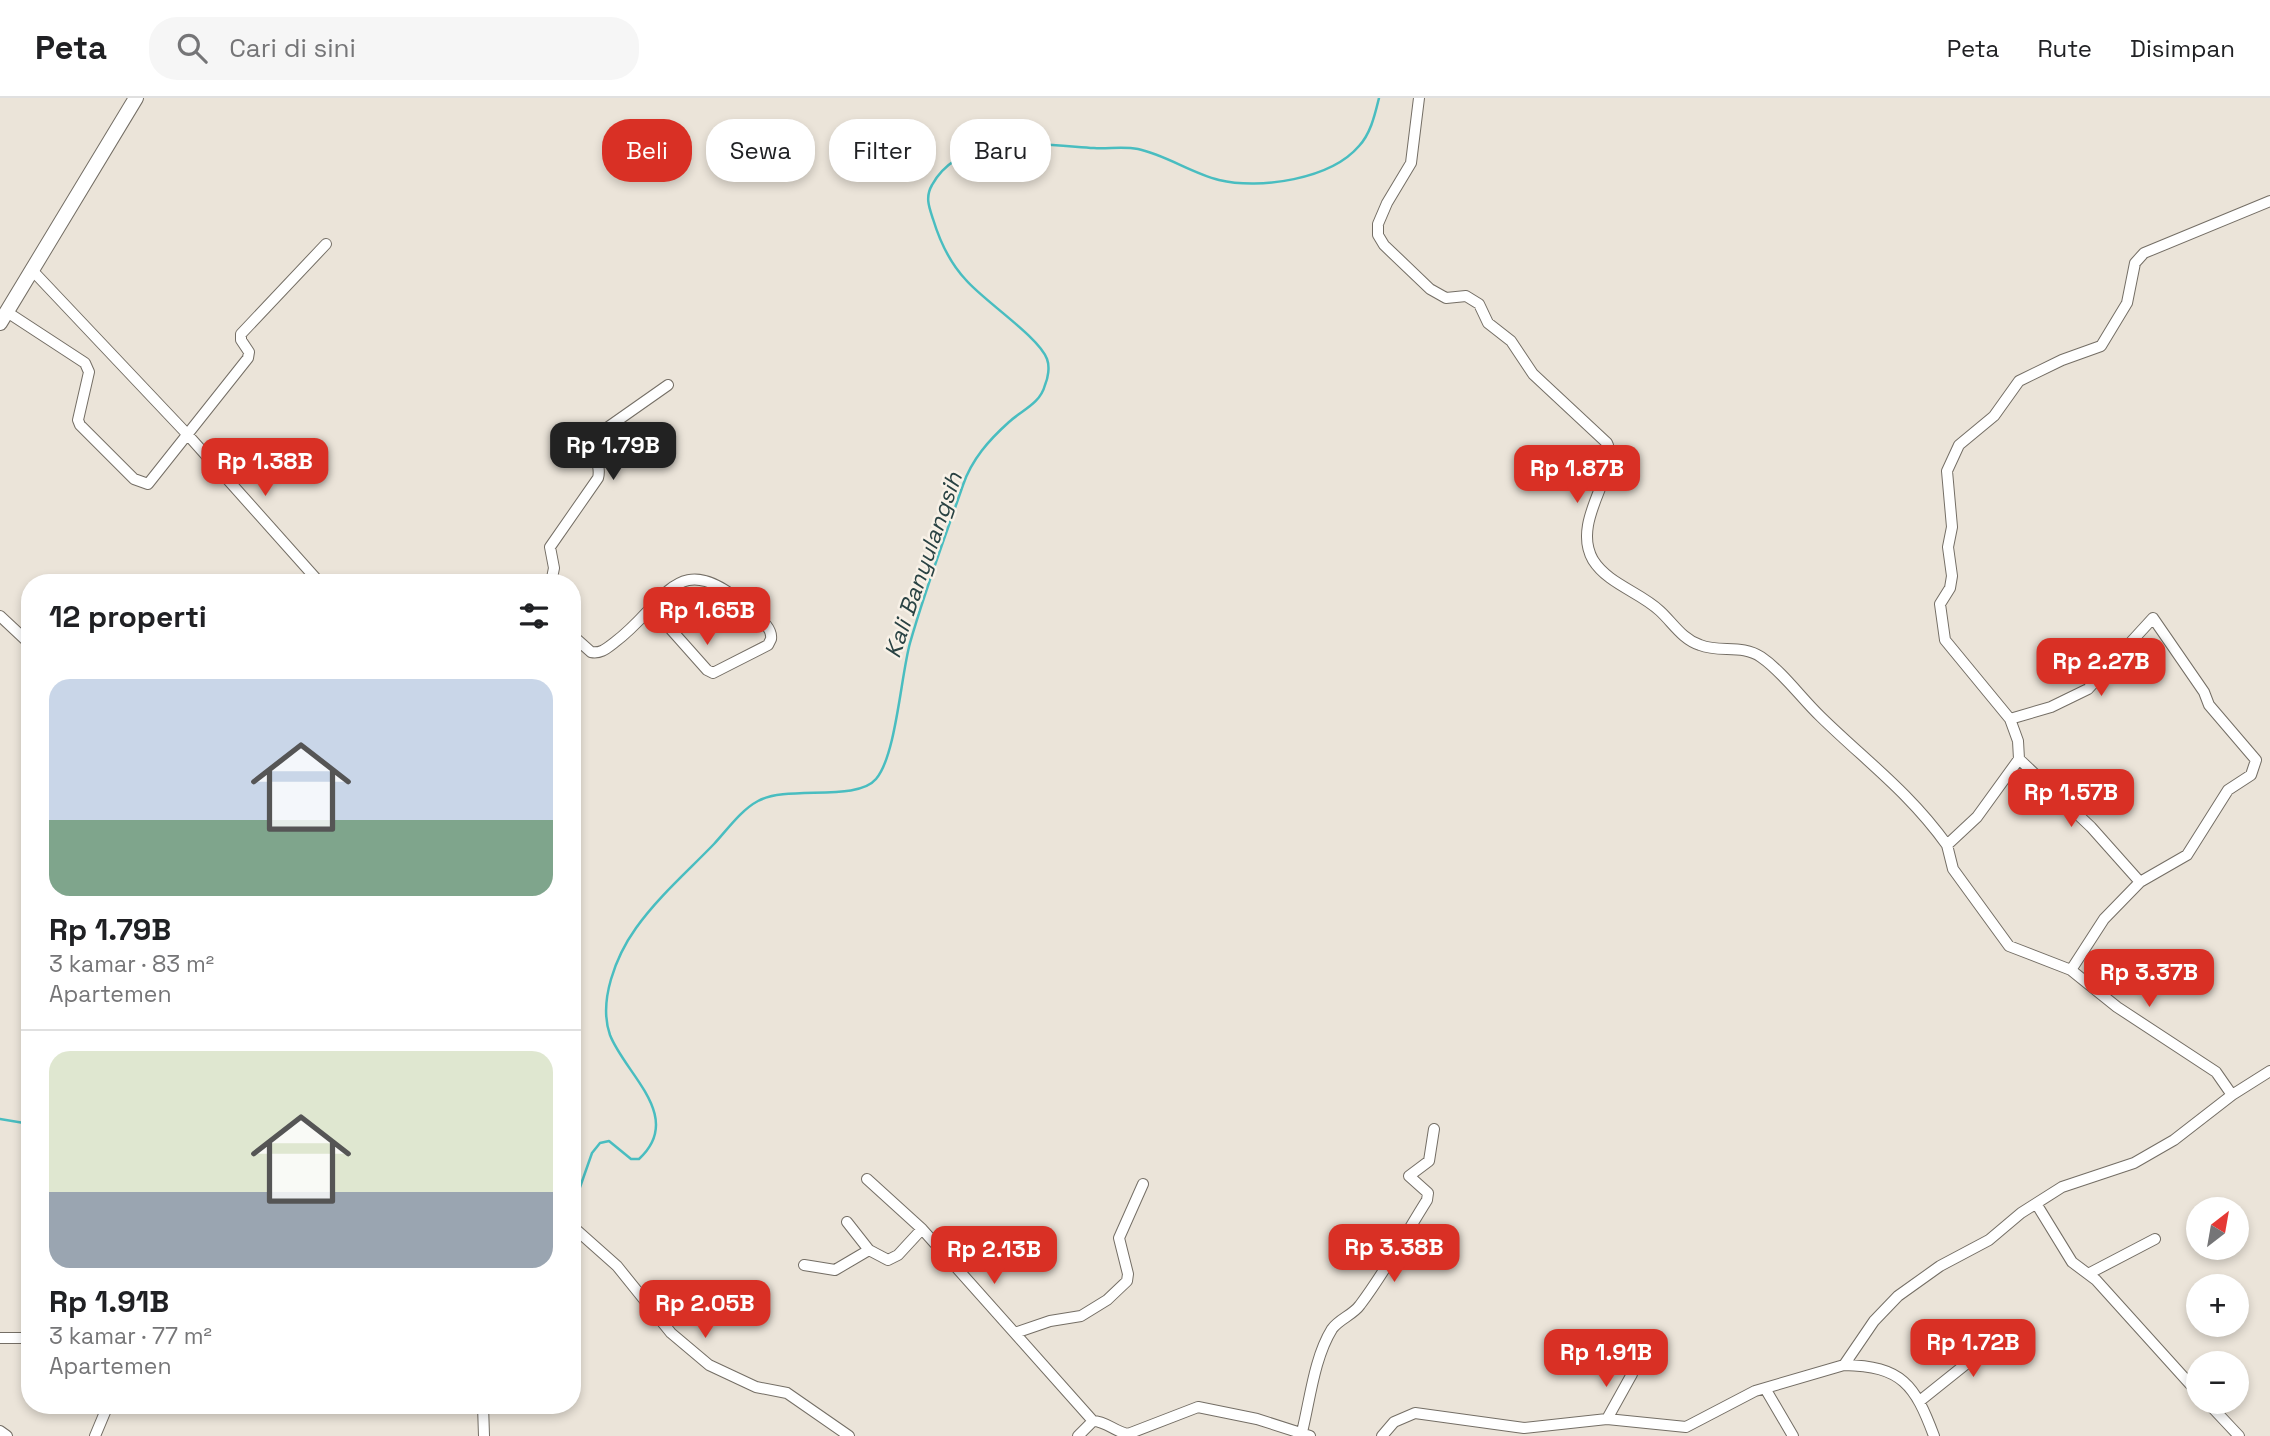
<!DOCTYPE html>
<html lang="id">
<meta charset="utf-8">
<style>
:root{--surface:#fff;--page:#f6f6f6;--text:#202124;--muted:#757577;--line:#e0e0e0;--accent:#d93025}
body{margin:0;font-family:"Space Grotesk",sans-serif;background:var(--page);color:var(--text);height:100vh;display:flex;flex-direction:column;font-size:26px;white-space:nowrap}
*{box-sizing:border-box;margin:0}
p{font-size:23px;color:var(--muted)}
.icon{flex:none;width:38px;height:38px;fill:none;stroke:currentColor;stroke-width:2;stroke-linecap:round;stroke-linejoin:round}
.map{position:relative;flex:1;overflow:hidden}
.drawer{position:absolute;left:21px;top:476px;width:560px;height:840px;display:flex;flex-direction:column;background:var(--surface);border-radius:28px;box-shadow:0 4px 10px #0003}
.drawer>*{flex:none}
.top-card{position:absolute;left:602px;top:21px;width:665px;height:63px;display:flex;gap:14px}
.needle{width:46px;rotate:31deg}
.controls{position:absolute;left:2186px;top:1099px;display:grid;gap:14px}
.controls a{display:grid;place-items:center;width:63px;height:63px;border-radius:50%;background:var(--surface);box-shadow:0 4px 10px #0003;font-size:35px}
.price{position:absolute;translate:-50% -60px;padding:0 16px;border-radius:14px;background:var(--accent);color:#fff;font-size:23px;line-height:46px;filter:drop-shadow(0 2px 4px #0008)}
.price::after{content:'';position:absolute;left:50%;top:42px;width:21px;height:16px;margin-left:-10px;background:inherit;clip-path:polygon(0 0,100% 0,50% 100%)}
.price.on{background:#222;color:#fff}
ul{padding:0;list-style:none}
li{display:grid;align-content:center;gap:14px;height:371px;padding:0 28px}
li+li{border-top:2px solid var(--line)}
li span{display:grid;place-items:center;height:217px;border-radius:21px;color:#555}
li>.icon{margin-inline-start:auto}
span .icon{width:126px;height:126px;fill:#fffc;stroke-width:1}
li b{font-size:30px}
h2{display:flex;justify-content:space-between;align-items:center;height:84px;padding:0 28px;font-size:30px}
.pill{padding:0 24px;border-radius:28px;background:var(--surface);box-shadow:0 4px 10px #0003;font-size:24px;line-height:63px}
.pill.on{background:var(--accent);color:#fff}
header{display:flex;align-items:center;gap:42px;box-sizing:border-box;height:98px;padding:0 35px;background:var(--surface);border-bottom:2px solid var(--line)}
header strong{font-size:33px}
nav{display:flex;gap:38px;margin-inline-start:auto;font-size:24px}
.search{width:490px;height:63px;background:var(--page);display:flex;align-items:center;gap:18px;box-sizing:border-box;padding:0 24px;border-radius:28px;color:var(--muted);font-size:26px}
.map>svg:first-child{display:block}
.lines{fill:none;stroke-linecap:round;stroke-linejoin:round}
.stream{stroke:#49bdc0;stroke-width:2.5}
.minor-casing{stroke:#746e65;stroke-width:12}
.tertiary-casing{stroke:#746e65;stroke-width:16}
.minor{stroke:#fff;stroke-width:10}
.tertiary{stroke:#fff;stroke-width:14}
.labels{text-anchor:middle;stroke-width:5;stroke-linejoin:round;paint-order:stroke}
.water-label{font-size:23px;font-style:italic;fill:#294243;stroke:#f8f1e7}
</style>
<header>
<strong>Peta</strong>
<div class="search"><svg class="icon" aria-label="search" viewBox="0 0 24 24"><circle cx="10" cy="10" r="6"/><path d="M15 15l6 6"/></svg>Cari di sini</div>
<nav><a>Peta</a><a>Rute</a><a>Disimpan</a></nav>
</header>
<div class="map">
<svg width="2270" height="1338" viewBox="0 0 2270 1338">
<rect width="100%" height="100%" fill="#ebe4d9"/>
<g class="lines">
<path class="stream" d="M0 1021 30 1026
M572 1112 592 1055 600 1045 609 1043 631 1061H639C685 1019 625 976 610 937 598 903 616 858 636 830 658 799 688 773 714 746 727 732 741 712 758 703 787 687 857 704 876 681 896 658 901 577 910 545 925 492 945 439 963 387 972 361 989 342 1009 324 1022 312 1040 306 1045 287 1048 280 1050 269 1047 261 1039 239 984 203 966 182 949 164 940 144 933 121 929 109 925 99 932 87 961 33 1044 47 1094 50 1108 51 1123 48 1138 51 1166 57 1191 75 1219 82 1260 92 1331 81 1359 48 1371 35 1375 16 1379 0"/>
<defs>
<path id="minor" d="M1419 0 1411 65 1387 105 1378 126V137L1384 147 1430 191 1446 200 1466 198 1479 206 1488 225 1511 243 1533 276 1607 345C1621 373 1570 422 1593 462 1608 486 1640 494 1660 513 1673 525 1682 541 1700 547 1720 555 1742 546 1761 559 1783 574 1801 600 1821 619 1866 663 1909 694 1947 747
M31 171 187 336 320 485
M7 214 85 265 89 274 78 322 80 327 134 381 148 386 248 260 249 254 241 242V236L326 146
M551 485 554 470 550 449 598 380C602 366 590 353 594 339L668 287
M0 518 30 546
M572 537 591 554C601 556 607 550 615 544 667 505 676 447 746 508 755 517 773 528 771 541L768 547 713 575 707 572 651 509
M2010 621 2051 609 2088 591 2153 520 2204 594 2209 607 2256 662 2251 677 2228 692 2187 757 2140 784 2104 821 2071 872
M2019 661 2091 729 2140 784
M2232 997 2270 973
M867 1081 922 1131 1093 1323
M2037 1107 2072 1164 2096 1182 2198 1295
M847 1124 869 1152 888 1162 898 1157 922 1131
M572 1128 617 1168 671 1235 709 1267 756 1289 787 1295 849 1338
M804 1167 835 1172 869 1152
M2088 1176 2155 1141
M1015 1235 1050 1223 1081 1218 1107 1202 1127 1183 1128 1176 1119 1140 1143 1086
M0 1240H30
M1844 1267C1902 1268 1915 1287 1934 1338
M1766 1292 1793 1338
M1921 1302 2006 1234
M2207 1304 2239 1338
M483 1307 484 1338
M1607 1321 1632 1276
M0 1333 7 1338
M1302 1334C1310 1302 1314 1260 1332 1231 1339 1221 1353 1217 1360 1207 1385 1174 1405 1137 1427 1102L1428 1095 1409 1078 1429 1063 1434 1031
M95 1338 108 1307
M1078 1338 1093 1323C1106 1323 1115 1334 1128 1336L1198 1309 1257 1321 1310 1338
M1382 1338 1394 1324 1415 1315 1524 1330 1607 1321 1686 1329 1755 1293 1844 1267 1874 1223 1898 1198 1940 1168 1989 1142 2021 1115 2062 1089 2134 1065 2174 1042 2232 997 2216 974 2117 909 2071 872 2009 848 1953 771 1947 747 1977 719 2019 661 2018 643 2010 621 1945 542 1940 506 1950 490 1952 478 1948 449 1952 429 1947 373 1959 347 1994 318 2019 283 2062 262 2101 248 2127 205 2135 165 2144 155 2270 103"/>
<path id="tertiary" d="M0 225 136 0"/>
</defs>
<use href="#minor" class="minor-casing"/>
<use href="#tertiary" class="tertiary-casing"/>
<use href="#minor" class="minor"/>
<use href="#tertiary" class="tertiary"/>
</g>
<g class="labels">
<g class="water-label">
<text transform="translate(923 467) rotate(-71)" y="8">Kali Banyulangsih</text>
</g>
</g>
</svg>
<div class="controls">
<a><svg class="needle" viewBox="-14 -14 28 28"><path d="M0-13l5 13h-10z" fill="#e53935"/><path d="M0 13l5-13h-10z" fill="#757577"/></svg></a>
<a>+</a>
<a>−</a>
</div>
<b class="price on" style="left:613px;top:384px">Rp 1.79B</b>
<b class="price" style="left:265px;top:400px">Rp 1.38B</b>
<b class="price" style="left:1577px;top:407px">Rp 1.87B</b>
<b class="price" style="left:707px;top:549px">Rp 1.65B</b>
<b class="price" style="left:2101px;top:600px">Rp 2.27B</b>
<b class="price" style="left:2071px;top:731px">Rp 1.57B</b>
<b class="price" style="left:2149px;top:911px">Rp 3.37B</b>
<b class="price" style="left:1394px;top:1186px">Rp 3.38B</b>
<b class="price" style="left:994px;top:1188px">Rp 2.13B</b>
<b class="price" style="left:705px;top:1242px">Rp 2.05B</b>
<b class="price" style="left:1973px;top:1281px">Rp 1.72B</b>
<b class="price" style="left:1606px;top:1291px">Rp 1.91B</b>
<div class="top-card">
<a class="pill on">Beli</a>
<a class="pill">Sewa</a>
<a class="pill">Filter</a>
<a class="pill">Baru</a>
</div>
<section class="drawer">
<h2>12 properti<svg class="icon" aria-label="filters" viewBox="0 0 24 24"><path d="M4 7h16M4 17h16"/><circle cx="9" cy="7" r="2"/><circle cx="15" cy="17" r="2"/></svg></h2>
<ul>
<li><span style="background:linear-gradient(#c9d6e8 65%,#7fa58c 0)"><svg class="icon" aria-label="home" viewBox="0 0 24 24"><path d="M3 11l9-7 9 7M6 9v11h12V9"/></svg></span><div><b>Rp 1.79B</b><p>3 kamar · 83 m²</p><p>Apartemen</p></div></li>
<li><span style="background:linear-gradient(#dfe7d0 65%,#9aa5b1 0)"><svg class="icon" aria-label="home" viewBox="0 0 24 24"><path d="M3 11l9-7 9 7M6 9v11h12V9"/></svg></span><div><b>Rp 1.91B</b><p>3 kamar · 77 m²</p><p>Apartemen</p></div></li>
</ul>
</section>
</div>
